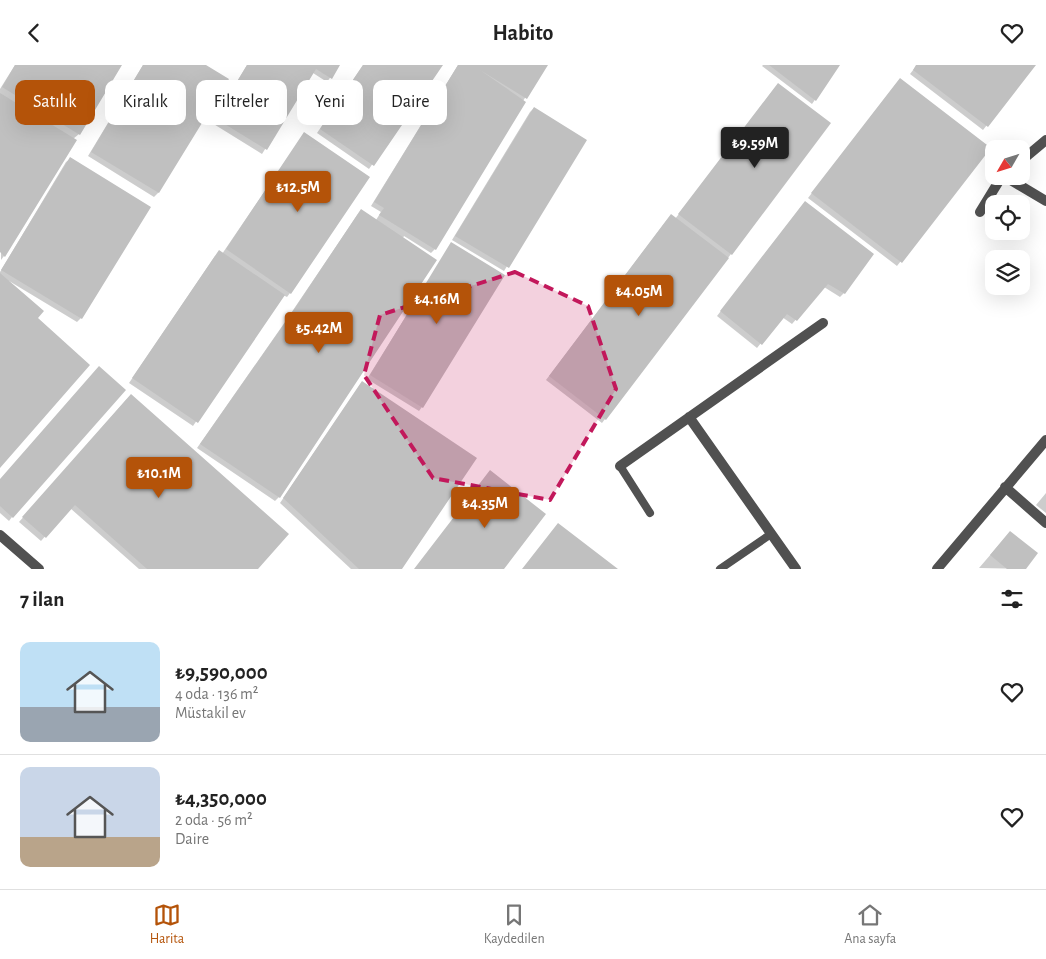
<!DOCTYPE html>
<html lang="tr">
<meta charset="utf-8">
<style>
:root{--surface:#fff;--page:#f2f2f2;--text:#222;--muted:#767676;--line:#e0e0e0;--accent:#b45309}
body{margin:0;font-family:"Alegreya Sans",sans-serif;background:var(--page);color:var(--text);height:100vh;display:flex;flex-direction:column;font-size:19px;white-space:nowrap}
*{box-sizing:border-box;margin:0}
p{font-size:16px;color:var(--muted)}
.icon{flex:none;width:28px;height:28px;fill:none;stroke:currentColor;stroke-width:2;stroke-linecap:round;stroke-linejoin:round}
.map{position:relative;height:504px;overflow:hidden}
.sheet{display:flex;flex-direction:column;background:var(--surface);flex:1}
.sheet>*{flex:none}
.guide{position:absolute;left:15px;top:15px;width:500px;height:45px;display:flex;gap:10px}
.needle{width:32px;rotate:231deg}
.fabs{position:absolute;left:985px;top:75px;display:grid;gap:10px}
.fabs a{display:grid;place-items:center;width:45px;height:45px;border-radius:10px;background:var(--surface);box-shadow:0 5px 20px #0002;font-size:25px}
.price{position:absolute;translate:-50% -42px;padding:0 11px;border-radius:5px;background:var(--accent);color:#fff;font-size:16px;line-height:32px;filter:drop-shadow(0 1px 2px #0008)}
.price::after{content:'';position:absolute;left:50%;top:30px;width:15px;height:11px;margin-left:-8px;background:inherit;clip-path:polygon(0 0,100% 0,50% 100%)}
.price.selected{background:#222;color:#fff}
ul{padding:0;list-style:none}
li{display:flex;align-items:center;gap:15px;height:125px;padding:0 20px}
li+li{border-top:1px solid var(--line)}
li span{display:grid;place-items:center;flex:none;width:140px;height:100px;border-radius:10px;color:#555}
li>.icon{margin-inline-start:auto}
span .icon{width:60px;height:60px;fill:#fffc;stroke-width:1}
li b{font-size:21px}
h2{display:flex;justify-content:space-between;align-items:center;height:60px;padding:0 20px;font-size:21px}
.tag{padding:0 18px;border-radius:10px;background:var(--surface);box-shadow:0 5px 20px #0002;font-size:18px;line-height:45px}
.tag.selected{background:var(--accent);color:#fff}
header{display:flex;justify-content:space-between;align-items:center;height:65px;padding:0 20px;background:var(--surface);font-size:22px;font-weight:700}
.menu{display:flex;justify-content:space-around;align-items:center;height:70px;border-top:1px solid var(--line);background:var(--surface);font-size:14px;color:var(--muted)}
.menu a{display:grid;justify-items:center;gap:2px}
.menu .selected{color:var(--accent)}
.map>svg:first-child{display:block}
.shadow{fill:#0003}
.building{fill:#c0c0c0}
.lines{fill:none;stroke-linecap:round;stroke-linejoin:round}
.lane{stroke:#515151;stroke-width:8}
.street{stroke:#515151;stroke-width:10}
.marked{fill:#c2185b;fill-opacity:0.2;stroke:#c2185b;stroke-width:4;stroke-dasharray:10 6;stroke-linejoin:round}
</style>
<header><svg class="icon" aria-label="back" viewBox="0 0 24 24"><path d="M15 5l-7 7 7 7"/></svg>Habito<svg class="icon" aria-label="heart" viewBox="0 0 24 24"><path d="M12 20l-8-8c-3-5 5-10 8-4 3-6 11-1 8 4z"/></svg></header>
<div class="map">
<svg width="1046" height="504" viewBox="0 0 1046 504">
<rect width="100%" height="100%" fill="#fff"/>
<path class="shadow" d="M15 0H121L79 69 73 74 4 191 1 195 0 24Z
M143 0H203L227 14 158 128 154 132 88 91Z
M247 0H339L327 17 313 8 262 89 212 58Z
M363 0H441L369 104 317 68Z
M458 0H546L523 36 435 184 431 188 404 171 403 173 279 432 275 436 197 383 285 257 358 149 376 155 381 147 371 141Z
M763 0H839L812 39 762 1Z
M917 0H1034L983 65 910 9Z
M896 19 989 83 897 201 808 133Z
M774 24 731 189 602 358 546 315 667 155 675 154Z
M534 43 586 75 504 206 452 175 530 47Z
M301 73 290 228 287 232 283 230 193 361 129 318 215 191 222 189Z
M70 94 81 253 77 257 9 216 8 217 36 254 0 401V207L66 97Z
M801 142 844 228 840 232 824 222 792 259 782 252 757 283 717 251Z
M451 179 422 342 419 346 367 314Z
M362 317 475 393 400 504H351L280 438Z
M127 334 287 469 256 504H139L70 443 41 476 19 457Z
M0 415 12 452 9 456 0 448Z
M1046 428V448L1036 440Z
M1010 467 1036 489 1024 504 979 503Z"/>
<path class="building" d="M15 0H122L80 70 2 22Z
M143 0H206L229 14 159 128 91 87Z
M247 0H340L332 14 316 4 267 85 215 53Z
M363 0H443L374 101 320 64Z
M458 0H548L527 34 480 5 526 37 436 185 379 150 384 143 374 137Z
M769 0H840L816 36Z
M916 0H1036L988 62 913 5Z
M900 13 991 83 902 198 811 128Z
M778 18 831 58 732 190 678 149Z
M0 28 77 75 5 192 0 187Z
M534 42 587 75 509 203 455 171Z
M304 67 370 112 291 229 226 184Z
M70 92 151 142 82 254 1 205Z
M805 136 874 189 845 229 828 219 797 256 787 249 762 280 720 246Z
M361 144 437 195 280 433 200 379 289 252Z
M671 149 729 193 606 355 549 311Z
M451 177 505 210 423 343 370 310Z
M219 185 285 230 198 358 132 313Z
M0 208 44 246 38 253 90 300 0 403Z
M99 301 126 325 13 453 0 441V414Z
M362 316 477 393 402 504H359L283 433Z
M131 329 289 469 258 504H147L75 440 46 473 22 452Z
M490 405 546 449 504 504H414Z
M558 458 618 504H522Z
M1010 466 1038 488 1026 504H1007L990 490Z"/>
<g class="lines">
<path class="lane" d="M620 401 650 448
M720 504 771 469"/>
<path class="street" d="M1021 96 1046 75
M1004 111 1046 136
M980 147 1002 111
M689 352 796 504
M620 401 823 258
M1005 422 1046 458
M0 470 39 504
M937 504 1046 375"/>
</g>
<path class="marked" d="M515 207 588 241 616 324 550 435 433 413 364 310 380 250Z"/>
</svg>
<div class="fabs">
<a><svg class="needle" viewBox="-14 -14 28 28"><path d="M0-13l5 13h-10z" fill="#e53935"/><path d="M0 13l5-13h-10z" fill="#767676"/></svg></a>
<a><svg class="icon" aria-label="locate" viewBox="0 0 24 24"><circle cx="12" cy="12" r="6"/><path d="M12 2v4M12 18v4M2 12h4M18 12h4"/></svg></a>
<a><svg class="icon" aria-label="layers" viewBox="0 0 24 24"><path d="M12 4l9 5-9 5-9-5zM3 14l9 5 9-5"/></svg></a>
</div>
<b class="price selected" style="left:755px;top:104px">₺9.59M</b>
<b class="price" style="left:298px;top:148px">₺12.5M</b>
<b class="price" style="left:639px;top:252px">₺4.05M</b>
<b class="price" style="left:437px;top:260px">₺4.16M</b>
<b class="price" style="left:319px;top:289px">₺5.42M</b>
<b class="price" style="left:159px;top:434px">₺10.1M</b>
<b class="price" style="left:485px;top:464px">₺4.35M</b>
<div class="guide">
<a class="tag selected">Satılık</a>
<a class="tag">Kiralık</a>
<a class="tag">Filtreler</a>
<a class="tag">Yeni</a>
<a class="tag">Daire</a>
</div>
</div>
<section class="sheet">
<h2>7 ilan<svg class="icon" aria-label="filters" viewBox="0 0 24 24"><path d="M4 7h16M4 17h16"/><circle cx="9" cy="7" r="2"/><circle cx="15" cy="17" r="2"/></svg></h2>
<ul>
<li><span style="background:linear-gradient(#bfe0f5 65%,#9aa5b1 0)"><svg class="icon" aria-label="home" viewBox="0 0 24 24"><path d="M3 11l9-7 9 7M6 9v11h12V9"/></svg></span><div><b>₺9,590,000</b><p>4 oda · 136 m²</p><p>Müstakil ev</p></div><svg class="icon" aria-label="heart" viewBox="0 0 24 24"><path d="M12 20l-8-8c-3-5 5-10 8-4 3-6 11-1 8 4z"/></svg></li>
<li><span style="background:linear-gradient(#c9d6e8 70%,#b9a48a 0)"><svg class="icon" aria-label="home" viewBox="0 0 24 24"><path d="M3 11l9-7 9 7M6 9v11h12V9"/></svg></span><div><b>₺4,350,000</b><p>2 oda · 56 m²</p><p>Daire</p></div><svg class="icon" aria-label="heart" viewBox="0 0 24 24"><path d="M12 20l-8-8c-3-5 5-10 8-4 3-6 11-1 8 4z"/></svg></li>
</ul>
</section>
<nav class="menu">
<a class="selected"><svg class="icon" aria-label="map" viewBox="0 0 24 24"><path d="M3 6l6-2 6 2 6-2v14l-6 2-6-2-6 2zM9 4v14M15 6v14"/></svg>Harita</a>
<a><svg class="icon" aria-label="saved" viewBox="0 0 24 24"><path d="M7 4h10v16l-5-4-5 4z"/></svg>Kaydedilen</a>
<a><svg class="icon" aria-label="home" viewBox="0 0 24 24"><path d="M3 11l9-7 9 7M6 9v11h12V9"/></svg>Ana sayfa</a>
</nav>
